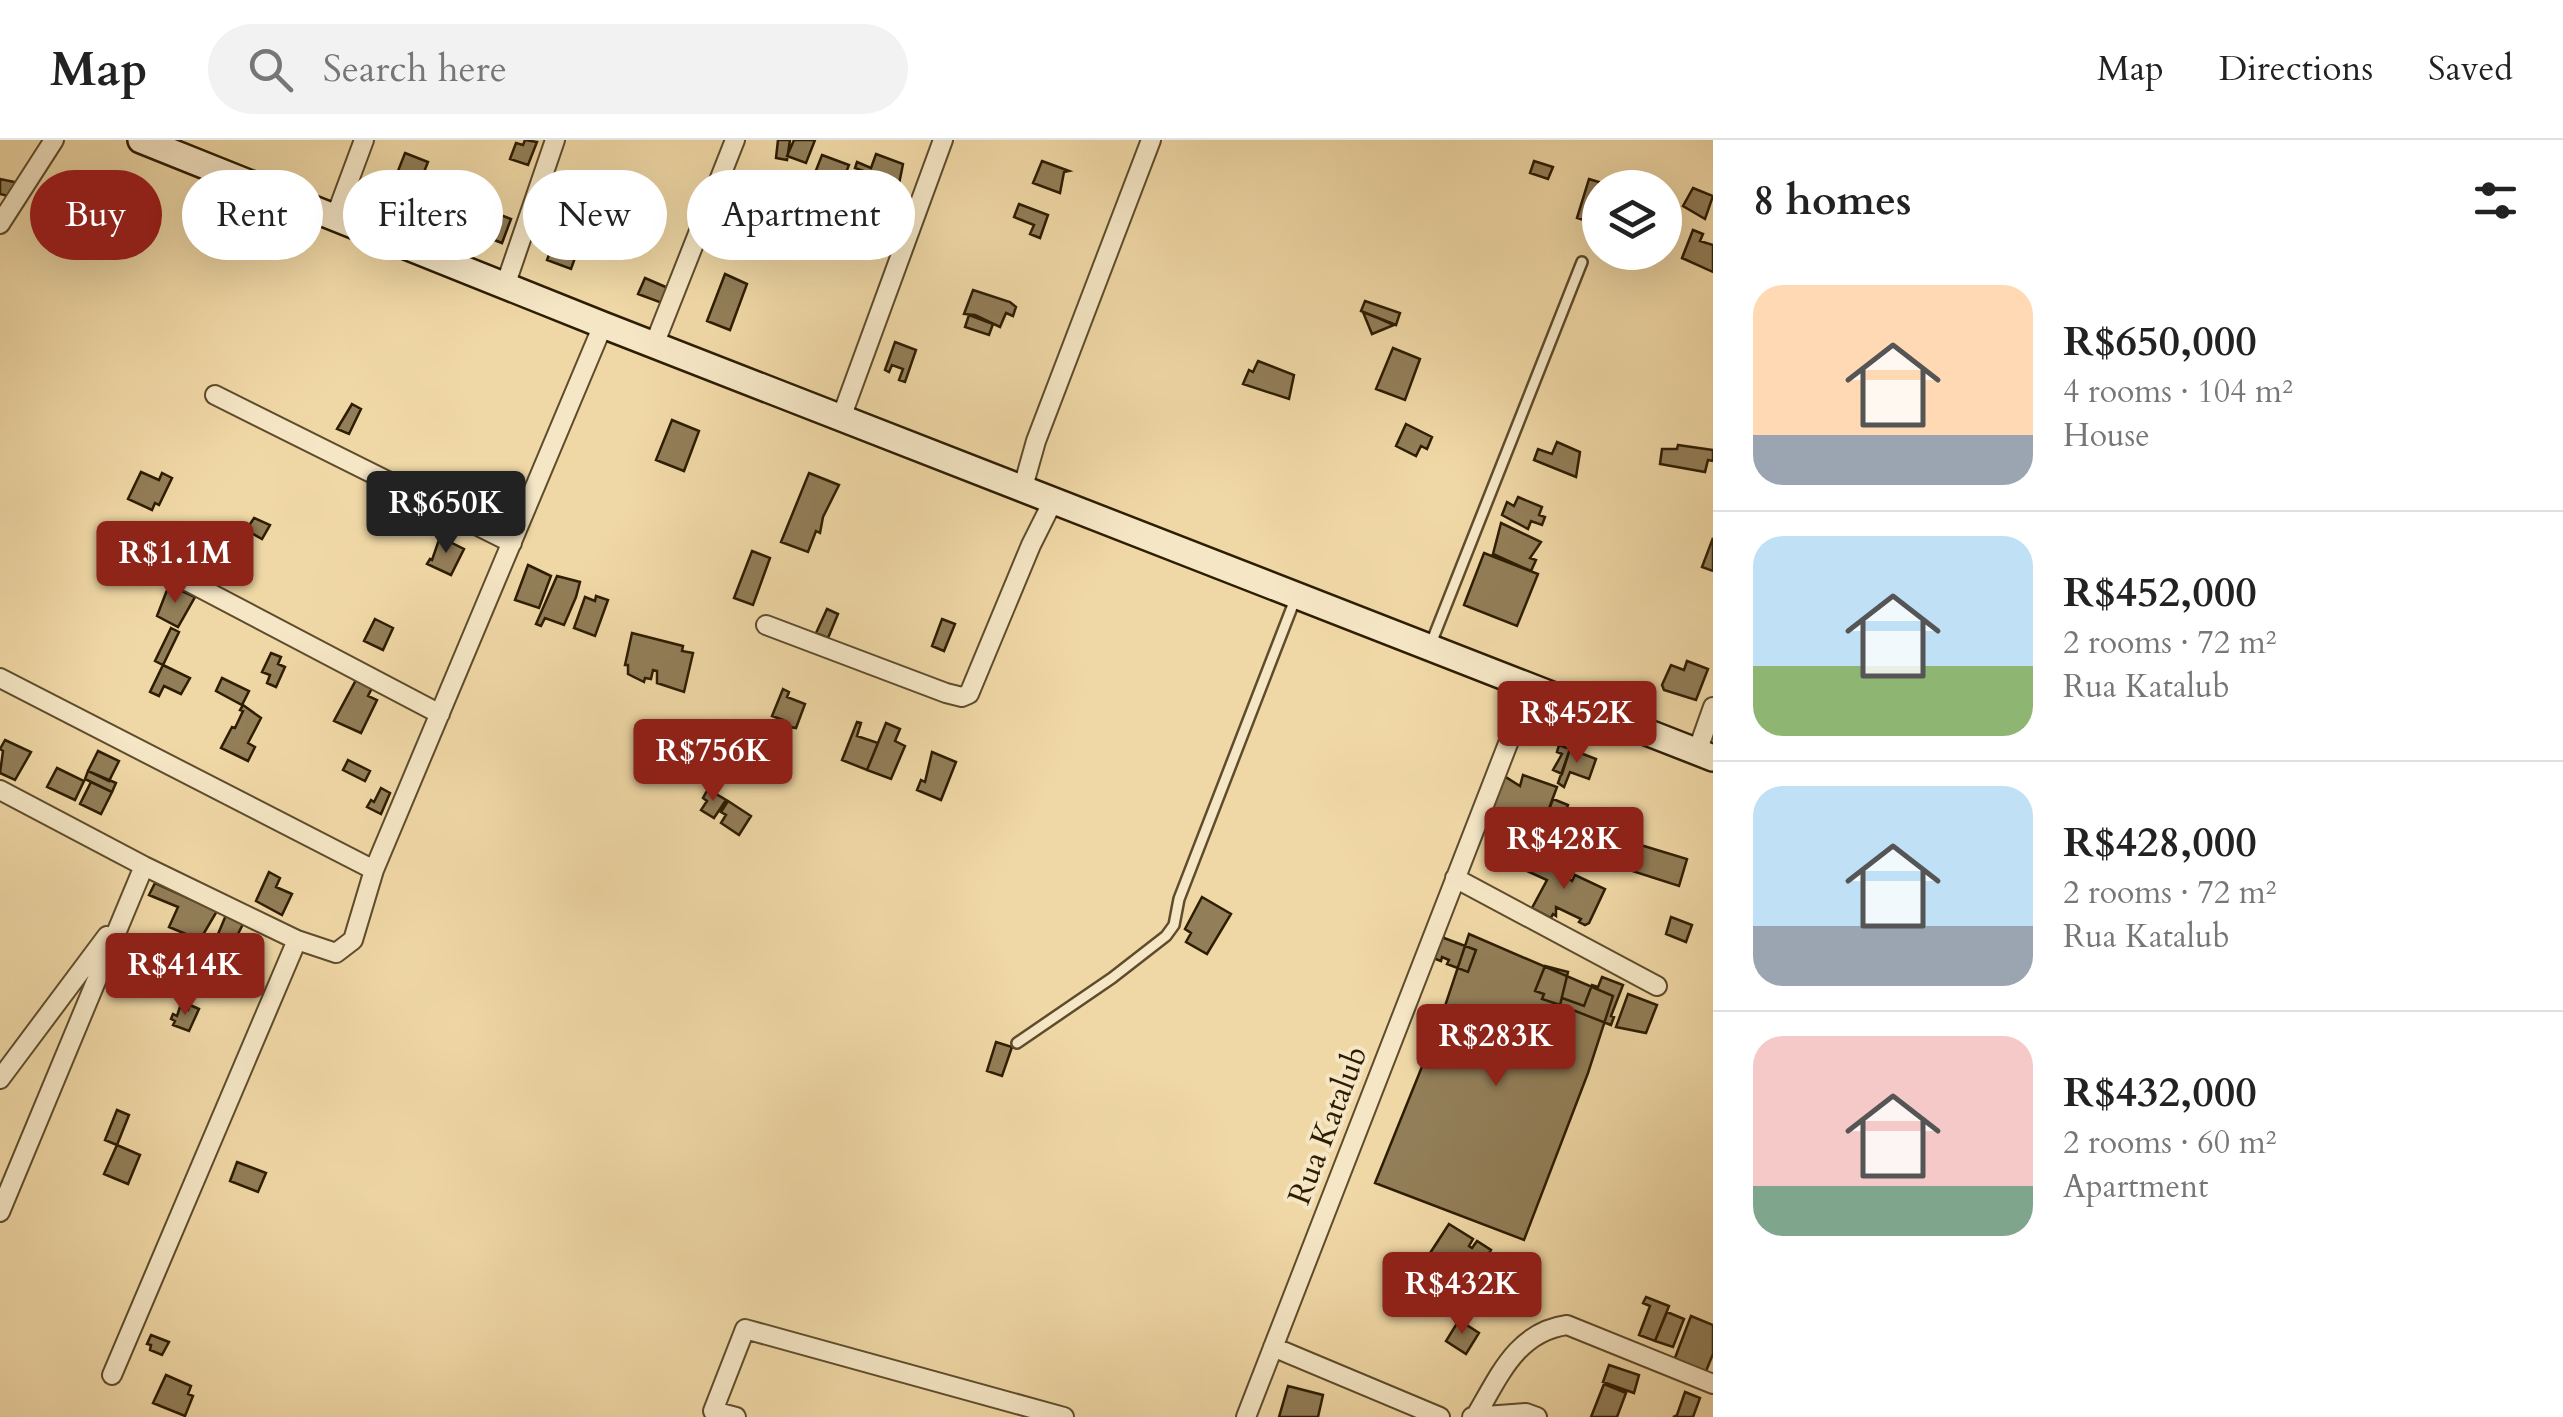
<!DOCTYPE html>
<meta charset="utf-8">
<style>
:root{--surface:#fff;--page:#f2f2f2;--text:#222;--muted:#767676;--line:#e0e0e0;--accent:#8f2418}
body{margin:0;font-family:Cardo,serif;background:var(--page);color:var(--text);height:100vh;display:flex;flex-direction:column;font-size:38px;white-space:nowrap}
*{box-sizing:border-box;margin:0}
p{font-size:32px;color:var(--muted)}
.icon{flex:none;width:55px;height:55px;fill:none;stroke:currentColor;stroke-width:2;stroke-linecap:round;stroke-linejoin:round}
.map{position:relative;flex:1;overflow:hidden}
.side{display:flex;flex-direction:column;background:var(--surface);width:850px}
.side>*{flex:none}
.banner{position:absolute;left:30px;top:30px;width:950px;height:90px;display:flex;gap:20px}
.buttons{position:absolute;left:1582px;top:30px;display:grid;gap:20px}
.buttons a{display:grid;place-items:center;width:100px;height:100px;border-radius:50%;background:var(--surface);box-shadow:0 10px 40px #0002;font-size:50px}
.price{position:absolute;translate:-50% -85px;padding:0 22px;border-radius:10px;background:var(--accent);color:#fff;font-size:32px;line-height:65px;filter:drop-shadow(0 2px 5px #0008)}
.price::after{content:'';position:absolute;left:50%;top:60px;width:30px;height:22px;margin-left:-15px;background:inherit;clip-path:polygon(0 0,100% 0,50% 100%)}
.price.current{background:#222;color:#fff}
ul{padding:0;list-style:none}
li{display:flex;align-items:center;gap:30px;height:250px;padding:0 40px}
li+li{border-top:2px solid var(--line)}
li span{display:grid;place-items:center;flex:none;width:280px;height:200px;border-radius:30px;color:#555}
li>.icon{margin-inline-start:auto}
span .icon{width:120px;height:120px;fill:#fffc;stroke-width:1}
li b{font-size:42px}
h2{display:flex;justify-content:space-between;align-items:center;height:120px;padding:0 40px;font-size:42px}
.chip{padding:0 35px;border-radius:45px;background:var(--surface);box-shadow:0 10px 40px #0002;font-size:35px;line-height:90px}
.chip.current{background:var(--accent);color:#fff}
header{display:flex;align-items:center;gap:60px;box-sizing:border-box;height:140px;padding:0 50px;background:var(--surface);border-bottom:2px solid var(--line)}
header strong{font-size:48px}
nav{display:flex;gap:55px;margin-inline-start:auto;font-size:35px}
.search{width:700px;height:90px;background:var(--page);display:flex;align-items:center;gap:25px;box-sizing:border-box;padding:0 35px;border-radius:55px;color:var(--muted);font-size:38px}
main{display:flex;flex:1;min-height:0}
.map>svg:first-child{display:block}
.building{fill:#927e58;stroke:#2d1d03;stroke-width:2.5}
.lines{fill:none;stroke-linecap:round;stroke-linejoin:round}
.service-casing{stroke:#5e4c2c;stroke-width:14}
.minor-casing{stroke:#5e4c2c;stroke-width:22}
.secondary-casing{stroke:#2d1d03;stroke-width:30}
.service{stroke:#f5e6c5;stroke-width:9}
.minor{stroke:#f5e6c5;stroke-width:18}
.secondary{stroke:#f5e6c5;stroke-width:25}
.labels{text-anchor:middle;stroke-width:8;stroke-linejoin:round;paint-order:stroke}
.street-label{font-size:32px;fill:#2d1d03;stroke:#f5e6c5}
</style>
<header>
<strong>Map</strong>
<div class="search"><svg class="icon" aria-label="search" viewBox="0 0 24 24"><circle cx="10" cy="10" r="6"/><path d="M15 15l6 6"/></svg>Search here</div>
<nav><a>Map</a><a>Directions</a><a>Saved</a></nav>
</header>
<main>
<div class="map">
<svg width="1713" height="1277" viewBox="0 0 1713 1277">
<rect width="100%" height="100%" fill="#f0d8a6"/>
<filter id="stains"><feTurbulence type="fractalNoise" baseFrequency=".002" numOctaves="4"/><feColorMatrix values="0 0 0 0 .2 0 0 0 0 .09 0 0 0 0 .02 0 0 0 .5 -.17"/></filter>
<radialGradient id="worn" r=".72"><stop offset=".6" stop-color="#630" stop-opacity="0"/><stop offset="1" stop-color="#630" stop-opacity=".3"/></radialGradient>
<path class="building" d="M525 0 537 2 528 25 510 19 516 3 523 5Z
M778 0H790L787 20 776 18Z
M794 0H815L806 23 787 16Z
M405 13 428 22 410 67 387 59Z
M876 14 903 24 899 44 855 28 857 22 871 28Z
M822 15 849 25 840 48 813 38Z
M1042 21 1069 31 1064 32 1060 53 1033 43Z
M1534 21 1553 27 1548 39 1530 33Z
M0 39 19 43 16 58 0 54Z
M1589 39 1615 47 1600 48V85L1577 78Z
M748 42 771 51 762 75 739 66Z
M1693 48 1713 56 1705 79 1683 66Z
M465 61 511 79 502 103 456 85Z
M805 61 828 69 820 93 796 84Z
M1019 64 1048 75 1040 98 1030 94 1034 85 1014 77Z
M564 74 588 82 571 129 547 120Z
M1693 90 1703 94 1700 101 1713 105V132L1682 118Z
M725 134 747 144 730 190 707 181Z
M645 138 668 148 662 163 638 154Z
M973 150 1010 162 1016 167 1013 176 1006 173 1000 187 975 175 964 174Z
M1365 161 1400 173 1396 185 1361 171Z
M1363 172 1378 178 1394 185 1372 194Z
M969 175 993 184 989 195 965 187Z
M895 202 916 210 905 242 899 240 903 229 892 225 889 232 885 230Z
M1393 208 1420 219 1405 260 1376 249Z
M1258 221 1294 235 1289 259 1243 244 1249 230 1253 232Z
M352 264 361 269 349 294 337 289Z
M672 280 699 291 684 331 656 320Z
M1406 284 1432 297 1427 309 1421 306 1416 316 1396 306Z
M1557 302 1580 312 1576 337 1534 320 1538 309 1552 314Z
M1678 305 1713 310V321L1708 320 1705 332 1660 324 1662 309H1677Z
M141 332 159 340 162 333 172 338 159 365 155 363 152 370 128 359Z
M809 333 839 345 823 377 820 393 816 391 808 412 781 402Z
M1518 357 1542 367 1539 375 1545 377 1542 385 1531 381 1528 389 1502 375 1507 362 1514 366Z
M254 378 270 385 262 399 246 390Z
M1501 383 1541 402 1530 418 1536 420 1531 431 1493 414Z
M440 397 464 409 451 435 427 424 430 419 432 420Z
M1713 398V431L1702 427Z
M752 411 770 418 753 465 734 458Z
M1484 413 1538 434 1517 486 1464 465Z
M528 425 551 436 539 468 515 460Z
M557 436 580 442 576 457 564 485 545 478 541 486 536 484Z
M169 445 195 457 178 487 157 476Z
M596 456 608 460 595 496 574 488 585 457 595 461Z
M827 469 838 474 828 498 816 493Z
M375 479 393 488 383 510 364 501Z
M942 479 955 484 944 511 932 506Z
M171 488 179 492 163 525 155 521Z
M632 493 683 506 682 511 693 513 684 552 657 543V531L653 530 651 539 645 538 644 542 628 534V525H625Z
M271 513 281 517 278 524 285 527 276 547 267 543 270 535 262 532Z
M1687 521 1708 529 1696 560 1664 550 1662 545 1671 525 1684 530Z
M163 525 190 538 181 554 164 546 159 556 150 552Z
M222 538 249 551 242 565 216 551Z
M356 540 372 548 368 556 377 560 361 593 334 581Z
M783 549 789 552 787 557 805 564 796 588 783 586V580L772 576Z
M243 565 261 578 248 603 255 607 248 621 221 608 232 587 235 588 243 571 240 570Z
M857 582 861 583 857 596 878 603 867 630 842 620Z
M886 583 900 589 895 601 905 606 891 639 867 630Z
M697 584 725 595 706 636 678 625Z
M5 600 31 612 15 640 0 633 3 611 0 609Z
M1559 605 1570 609 1562 634 1553 630 1562 614 1557 612Z
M1570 609 1596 619 1589 639 1570 632 1564 647 1558 643Z
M98 611 119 621 109 641 88 631Z
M932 612 956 622 941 660 917 650 921 640 925 642Z
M348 620 370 631 365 641 343 630Z
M57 628 84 641 75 660 47 647Z
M88 631 116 643 112 652 85 639Z
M1523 635 1557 647 1541 690 1527 686 1528 681 1492 669 1504 636 1520 646Z
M91 642 112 652 101 674 80 664Z
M381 648 390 653 381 674 367 667 371 660 374 662Z
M708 649 726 660 714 678 701 670 707 661 703 658Z
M1553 659 1568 665 1558 691 1550 688 1548 693 1541 691Z
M728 661 751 676 739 695 721 683 726 675 721 672Z
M1505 676 1530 687 1519 709 1495 698Z
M1634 703 1687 719 1679 746 1626 729Z
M1532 715 1571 733 1569 739 1572 741 1575 735 1605 749 1589 783 1585 785 1579 782 1581 779 1556 767V776L1553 774 1551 778 1532 768 1547 740 1525 730Z
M269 732 280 738 276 747 292 754 282 775 256 761Z
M155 743 217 771 200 800 169 787 178 767 149 755Z
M1202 757 1231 774 1207 814 1186 802 1191 793 1185 789Z
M226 775 243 784 236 798 240 799 237 809 246 813 243 818 213 806Z
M1671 777 1692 785 1686 802 1666 794Z
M1443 794 1444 798 1476 810 1468 832 1447 824 1449 820 1442 817 1441 821 1433 818Z
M1469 794 1613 856 1588 933 1524 1100 1375 1043 1438 887Z
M1545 826 1568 832 1560 865 1542 859 1544 854 1535 851Z
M1602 837 1623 845 1611 876 1614 877 1611 885 1560 865 1562 858 1584 866 1592 845 1598 847Z
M1628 854 1657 865 1646 893 1616 887Z
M190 865 199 869 189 891 173 885 175 881 171 879 173 874 177 876 180 867 188 870Z
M996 902 1012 907 1002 936 987 931Z
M117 970 129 975 117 1005 105 1000Z
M117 1005 140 1015 128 1044 104 1034Z
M237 1022 266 1033 258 1052 230 1041Z
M1449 1084 1473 1099 1469 1106 1472 1108 1477 1101 1491 1110 1469 1146 1473 1161 1421 1127Z
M1646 1157 1669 1166 1655 1201 1639 1195 1650 1166 1643 1163Z
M1667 1172 1684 1179 1673 1207 1655 1201Z
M1691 1176 1713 1185V1214L1704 1236 1673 1223Z
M1459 1180 1479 1193 1466 1214 1446 1201Z
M151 1195 169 1202 162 1215 150 1210 151 1205 147 1204Z
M1609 1225 1639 1235 1634 1253 1603 1242Z
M166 1235 191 1246 188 1254 193 1256 185 1276 153 1263Z
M1604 1244 1626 1253 1617 1277H1591Z
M1288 1246 1323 1255 1318 1277H1279Z
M1685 1252 1700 1258 1693 1277H1673L1677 1275Z"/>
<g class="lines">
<defs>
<path id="service" d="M1430 506 1582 122
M1017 903 1112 838 1166 796 1174 785 1179 759 1296 457"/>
<path id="minor" d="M335 78 364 0
M0 84 54 0
M505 146 555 0
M654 205 735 0
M215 255 512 403
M841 278 943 0
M1023 347 1036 301 1151 0
M109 400 440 574
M766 485 946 553 962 557 969 554 1031 405 1053 361
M0 538 374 730
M1697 612 1713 567
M0 650 144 726 297 800 336 813 353 800 374 730 603 185
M1455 738 1657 846
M0 939 107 796
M0 1072 144 726
M1273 1207 1440 1277
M112 1235 297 800
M736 1277 713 1271 745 1189 1064 1277
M1246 1277 1530 547
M1472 1277 1526 1273 1537 1277
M1475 1277C1499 1237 1516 1192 1567 1185L1713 1244"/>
<path id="secondary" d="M141 0 603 185 1713 618"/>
</defs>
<use href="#service" class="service-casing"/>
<use href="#minor" class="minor-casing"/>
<use href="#secondary" class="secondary-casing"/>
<use href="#service" class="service"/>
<use href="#minor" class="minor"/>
<use href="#secondary" class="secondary"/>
</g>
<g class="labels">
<g class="street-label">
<text transform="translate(1327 985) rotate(-69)" y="11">Rua Katalub</text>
</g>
</g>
<rect width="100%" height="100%" filter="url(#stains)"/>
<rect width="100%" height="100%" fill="url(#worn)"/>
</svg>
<div class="buttons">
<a><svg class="icon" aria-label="layers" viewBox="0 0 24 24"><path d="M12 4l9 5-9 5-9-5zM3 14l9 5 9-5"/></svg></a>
</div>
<b class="price current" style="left:446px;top:416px">R$650K</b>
<b class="price" style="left:175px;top:466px">R$1.1M</b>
<b class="price" style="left:1577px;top:626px">R$452K</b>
<b class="price" style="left:713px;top:664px">R$756K</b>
<b class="price" style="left:1564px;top:752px">R$428K</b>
<b class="price" style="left:185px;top:878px">R$414K</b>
<b class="price" style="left:1496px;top:949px">R$283K</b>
<b class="price" style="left:1462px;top:1197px">R$432K</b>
<div class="banner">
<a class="chip current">Buy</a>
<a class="chip">Rent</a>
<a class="chip">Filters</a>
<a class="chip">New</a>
<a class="chip">Apartment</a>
</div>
</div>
<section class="side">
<h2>8 homes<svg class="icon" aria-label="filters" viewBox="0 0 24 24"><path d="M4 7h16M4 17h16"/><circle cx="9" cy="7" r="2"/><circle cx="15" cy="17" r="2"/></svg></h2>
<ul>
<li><span style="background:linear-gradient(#ffd9b3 75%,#9aa5b1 0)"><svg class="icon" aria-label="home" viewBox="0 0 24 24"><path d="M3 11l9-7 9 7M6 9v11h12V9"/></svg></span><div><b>R$650,000</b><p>4 rooms · 104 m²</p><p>House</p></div></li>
<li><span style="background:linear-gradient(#bfe0f5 65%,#8fb573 0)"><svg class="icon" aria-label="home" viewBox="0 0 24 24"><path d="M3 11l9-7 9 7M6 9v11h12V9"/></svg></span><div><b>R$452,000</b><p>2 rooms · 72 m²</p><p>Rua Katalub</p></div></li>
<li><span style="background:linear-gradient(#bfe0f5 70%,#9aa5b1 0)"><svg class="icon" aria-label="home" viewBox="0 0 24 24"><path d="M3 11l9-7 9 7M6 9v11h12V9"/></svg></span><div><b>R$428,000</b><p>2 rooms · 72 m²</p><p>Rua Katalub</p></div></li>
<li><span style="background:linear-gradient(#f6c9c9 75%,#7fa58c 0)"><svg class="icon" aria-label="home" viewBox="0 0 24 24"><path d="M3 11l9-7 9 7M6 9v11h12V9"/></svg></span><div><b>R$432,000</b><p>2 rooms · 60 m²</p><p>Apartment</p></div></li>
</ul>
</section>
</main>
